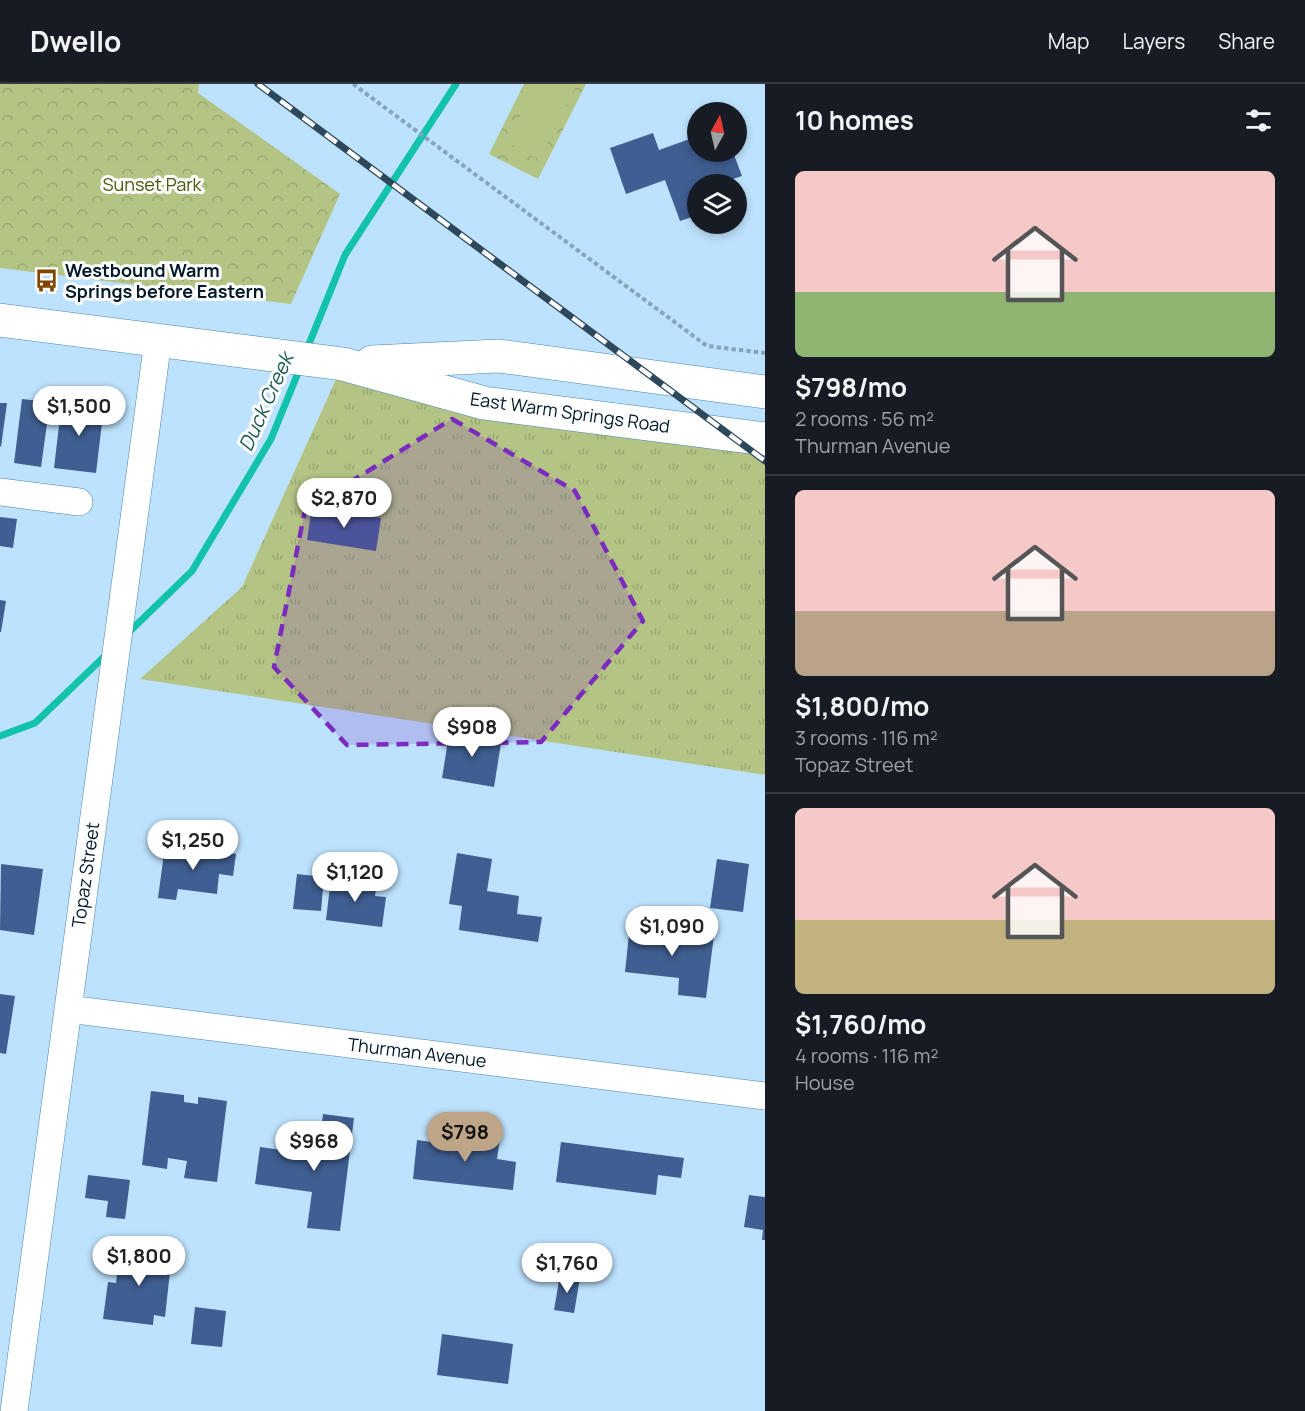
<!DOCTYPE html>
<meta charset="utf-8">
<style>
:root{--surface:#171b24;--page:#242831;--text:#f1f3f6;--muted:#9ea1a6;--line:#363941;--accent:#bfa587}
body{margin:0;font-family:Manrope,sans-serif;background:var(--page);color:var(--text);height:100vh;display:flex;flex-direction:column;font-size:22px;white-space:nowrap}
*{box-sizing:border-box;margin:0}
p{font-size:20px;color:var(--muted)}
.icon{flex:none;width:33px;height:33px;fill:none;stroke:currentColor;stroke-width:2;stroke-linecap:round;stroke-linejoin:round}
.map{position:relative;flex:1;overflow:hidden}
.sheet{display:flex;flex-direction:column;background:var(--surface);width:540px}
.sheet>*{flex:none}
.needle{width:39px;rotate:8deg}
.fabs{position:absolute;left:687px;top:18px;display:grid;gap:12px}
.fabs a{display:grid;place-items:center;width:60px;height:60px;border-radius:50%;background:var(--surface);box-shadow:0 3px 9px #0003;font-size:30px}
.price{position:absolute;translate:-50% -51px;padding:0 14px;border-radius:21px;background:#fff;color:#222;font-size:20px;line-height:39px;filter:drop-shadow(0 2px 3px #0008)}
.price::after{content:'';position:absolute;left:50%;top:36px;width:18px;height:14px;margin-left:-9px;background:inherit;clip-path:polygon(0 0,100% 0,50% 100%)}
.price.current{background:var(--accent);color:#111}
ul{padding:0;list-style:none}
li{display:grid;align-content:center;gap:12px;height:318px;padding:0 30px}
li+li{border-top:2px solid var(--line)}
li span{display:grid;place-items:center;height:186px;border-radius:9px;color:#555}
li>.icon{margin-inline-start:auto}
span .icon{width:108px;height:108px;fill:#fffc;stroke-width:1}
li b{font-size:26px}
h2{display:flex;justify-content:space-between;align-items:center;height:72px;padding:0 30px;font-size:26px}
header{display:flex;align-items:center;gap:36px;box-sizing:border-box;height:84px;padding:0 30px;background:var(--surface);border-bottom:2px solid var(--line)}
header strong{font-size:28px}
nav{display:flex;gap:33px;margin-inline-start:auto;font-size:21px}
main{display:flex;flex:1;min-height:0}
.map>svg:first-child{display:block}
.grass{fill:url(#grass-tufts)}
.park{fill:url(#park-crowns)}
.pitch{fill:#b4c485}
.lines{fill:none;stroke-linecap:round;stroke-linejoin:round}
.stream{stroke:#12c2aa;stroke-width:7}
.building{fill:#3f5e91}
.minor-casing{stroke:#4986af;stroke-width:28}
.major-casing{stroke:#4986af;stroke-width:34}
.path{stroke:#84a5bc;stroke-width:4;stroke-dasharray:4.5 3;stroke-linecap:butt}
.minor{stroke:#fff;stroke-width:27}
.major{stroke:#fff;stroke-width:33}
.rail-casing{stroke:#2d485b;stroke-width:7}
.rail{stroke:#fdfdfd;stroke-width:4.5;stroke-dasharray:14;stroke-linecap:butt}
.marked{fill:#7b2cbf;fill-opacity:0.2;stroke:#7b2cbf;stroke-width:4.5;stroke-dasharray:12 8;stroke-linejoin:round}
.labels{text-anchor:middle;stroke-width:6;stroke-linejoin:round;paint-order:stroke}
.park-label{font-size:18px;fill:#4b580d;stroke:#fdfdfd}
.poi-label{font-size:18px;font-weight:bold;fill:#011929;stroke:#fdfdfd;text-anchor:start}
.street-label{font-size:18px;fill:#011929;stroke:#fdfdfd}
.water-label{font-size:20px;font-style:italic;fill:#1d5a4f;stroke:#fdfdfd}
</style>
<header>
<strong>Dwello</strong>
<nav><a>Map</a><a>Layers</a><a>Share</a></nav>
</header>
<main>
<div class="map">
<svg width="765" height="1327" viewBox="0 0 765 1327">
<defs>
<pattern id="grass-tufts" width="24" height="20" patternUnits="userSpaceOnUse" patternTransform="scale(1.5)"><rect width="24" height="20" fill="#b4c485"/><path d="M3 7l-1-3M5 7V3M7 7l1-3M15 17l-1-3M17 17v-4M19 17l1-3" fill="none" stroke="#99a873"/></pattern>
<pattern id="park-crowns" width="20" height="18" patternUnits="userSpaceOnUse" patternTransform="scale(1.5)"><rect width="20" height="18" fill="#b4c485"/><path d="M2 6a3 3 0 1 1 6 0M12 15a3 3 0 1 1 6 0" fill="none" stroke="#99a873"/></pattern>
</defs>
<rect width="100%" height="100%" fill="#bde2fd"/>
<path class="grass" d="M343 280 730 351 765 377V691L140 595 242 503Z"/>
<path class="park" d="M0 0H199L198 9 340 110 291 220 0 184Z
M524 0H586L538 95 489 70Z"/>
<path class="pitch" d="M536 0H567L575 4 539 75 507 59Z"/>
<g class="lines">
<path class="stream" d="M307 265 345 171 456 0
M126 551 192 487 271 355 300 284
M0 652 35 639 108 569"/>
</g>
<path class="building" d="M653 49 659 66 698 52V68H733L742 92 727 97 728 100H698V131L680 137 665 96 626 110 610 64Z
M22 315 50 318 41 383 14 379Z
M62 316 104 322 96 389 54 384Z
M0 319H7L1 363 0 362Z
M312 423 381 434 376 467 307 456Z
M0 433 17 435 13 464 0 462Z
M0 516 6 517 1 548H0Z
M450 644 502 653 494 703 442 694Z
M165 762 236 770 233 792 219 790 217 810 178 805 176 816 158 814Z
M457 769 492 775 487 807 519 812 517 830 542 833 538 858 459 846 462 822 449 820Z
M717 775 749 780 743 828 710 824Z
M1 780 43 785 34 851 0 846Z
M297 790 324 793 321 827 293 825Z
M331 794 377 799 375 812 386 813 382 843 326 836Z
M630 841 714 851 706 914 678 911 679 894 625 888Z
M0 910 15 912 6 970 0 969Z
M151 1007 184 1011V1018L198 1020V1013L227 1017 217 1098 184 1094 187 1077 168 1074 167 1085 142 1081Z
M323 1030 354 1034 340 1147 307 1144 312 1108 255 1100 260 1063 318 1071Z
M461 1050 500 1054 497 1075 516 1078 513 1106 413 1095 417 1056 460 1062Z
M561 1058 684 1074 681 1094 658 1091 656 1111 556 1098Z
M88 1091 130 1096 125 1135 106 1133 108 1117 85 1114Z
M749 1111 765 1113V1156H762L763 1146 744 1143Z
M120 1162 172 1169 165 1233 154 1231 153 1241 103 1235 108 1198 116 1199Z
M560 1191 580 1194 574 1229 554 1226Z
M195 1223 226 1227 222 1263 191 1260Z
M442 1250 513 1260 508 1300 437 1291Z"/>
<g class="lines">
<defs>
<path id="minor" d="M0 408 79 418
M68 925 765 1012
M14 1327 158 256"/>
<path id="major" d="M0 236 343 280 484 319 765 355
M372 278 499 272 765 308"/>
</defs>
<use href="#minor" class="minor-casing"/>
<use href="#major" class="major-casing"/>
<path class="path" d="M353 0 707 262 765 269"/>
<use href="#minor" class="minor"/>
<use href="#major" class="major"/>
<defs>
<path id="rail" d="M258 0 765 377"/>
</defs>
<use href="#rail" class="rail-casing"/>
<use href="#rail" class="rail"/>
</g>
<path class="marked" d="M452 335 575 407 643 537 541 658 347 661 274 583 305 426Z"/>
<defs>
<symbol id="bus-bare" viewBox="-9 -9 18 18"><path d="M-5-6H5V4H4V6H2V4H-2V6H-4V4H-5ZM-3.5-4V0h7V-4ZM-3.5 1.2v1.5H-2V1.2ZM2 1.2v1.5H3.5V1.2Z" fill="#814500" stroke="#fdfdfd" stroke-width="2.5" paint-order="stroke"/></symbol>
</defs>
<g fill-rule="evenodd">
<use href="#bus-bare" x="30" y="180" width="33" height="33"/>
</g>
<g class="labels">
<g class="park-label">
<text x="152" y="107">Sunset Park</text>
</g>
<g class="poi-label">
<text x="65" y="193">Westbound Warm<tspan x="65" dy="21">Springs before Eastern</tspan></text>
</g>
<g class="street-label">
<text transform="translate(570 329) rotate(8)" y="6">East Warm Springs Road</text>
<text transform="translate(86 791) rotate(-82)" y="6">Topaz Street</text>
<text transform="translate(417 969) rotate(7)" y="6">Thurman Avenue</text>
</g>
<g class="water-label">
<text transform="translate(266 318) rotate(-66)" y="7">Duck Creek</text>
</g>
</g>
</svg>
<div class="fabs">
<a><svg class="needle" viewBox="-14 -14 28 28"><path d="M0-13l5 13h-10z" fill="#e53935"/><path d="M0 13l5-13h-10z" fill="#9ea1a6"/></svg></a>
<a><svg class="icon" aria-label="layers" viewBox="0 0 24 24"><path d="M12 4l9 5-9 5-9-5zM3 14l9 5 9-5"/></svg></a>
</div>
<b class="price" style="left:79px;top:353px">$1,500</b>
<b class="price" style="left:344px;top:445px">$2,870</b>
<b class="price" style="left:472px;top:674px">$908</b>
<b class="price" style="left:193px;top:787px">$1,250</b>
<b class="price" style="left:355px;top:819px">$1,120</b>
<b class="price" style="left:672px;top:873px">$1,090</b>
<b class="price current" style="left:465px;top:1079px">$798</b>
<b class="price" style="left:314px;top:1088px">$968</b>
<b class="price" style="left:139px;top:1203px">$1,800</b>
<b class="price" style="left:567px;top:1210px">$1,760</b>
</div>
<section class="sheet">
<h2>10 homes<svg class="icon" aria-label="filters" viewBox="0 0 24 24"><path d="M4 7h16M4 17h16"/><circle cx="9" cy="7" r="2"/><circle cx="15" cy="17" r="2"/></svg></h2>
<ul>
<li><span style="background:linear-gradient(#f6c9c9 65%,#8fb573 0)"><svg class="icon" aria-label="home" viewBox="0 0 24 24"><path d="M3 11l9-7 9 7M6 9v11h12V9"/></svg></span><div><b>$798/mo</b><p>2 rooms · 56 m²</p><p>Thurman Avenue</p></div></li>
<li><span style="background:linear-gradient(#f6c9c9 65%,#b9a48a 0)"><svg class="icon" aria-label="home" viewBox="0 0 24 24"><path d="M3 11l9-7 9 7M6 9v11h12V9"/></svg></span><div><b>$1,800/mo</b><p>3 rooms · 116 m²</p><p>Topaz Street</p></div></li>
<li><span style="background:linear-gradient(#f6c9c9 60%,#c2b280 0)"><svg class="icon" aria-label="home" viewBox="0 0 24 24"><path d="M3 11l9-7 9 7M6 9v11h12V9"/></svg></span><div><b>$1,760/mo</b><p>4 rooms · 116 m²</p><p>House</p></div></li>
</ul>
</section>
</main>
